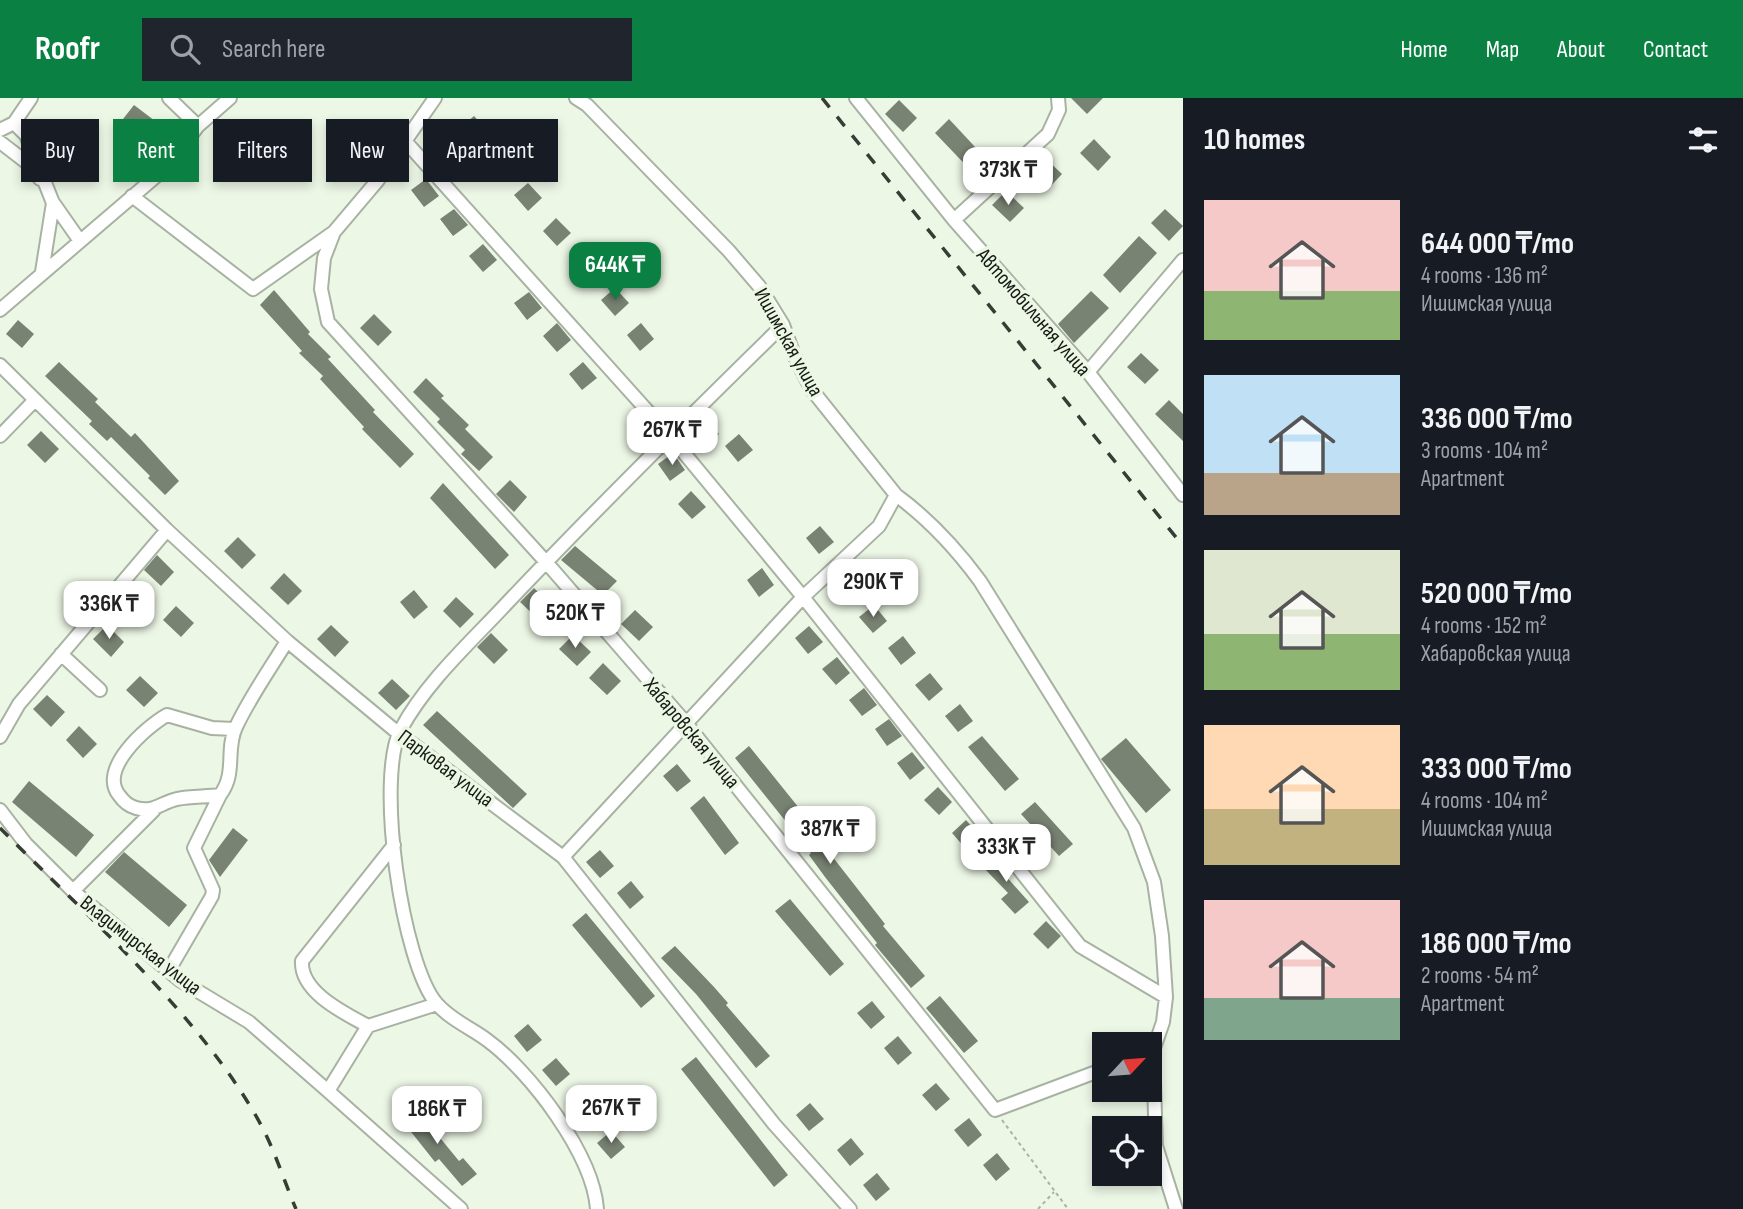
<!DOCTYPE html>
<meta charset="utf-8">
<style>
:root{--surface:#171b24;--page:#20242c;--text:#f1f3f6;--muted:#9ea1a6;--accent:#0b8043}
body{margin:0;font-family:"Sofia Sans Condensed",sans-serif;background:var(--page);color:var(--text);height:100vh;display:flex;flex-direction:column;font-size:26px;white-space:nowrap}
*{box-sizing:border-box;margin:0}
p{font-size:23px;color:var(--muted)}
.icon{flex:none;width:38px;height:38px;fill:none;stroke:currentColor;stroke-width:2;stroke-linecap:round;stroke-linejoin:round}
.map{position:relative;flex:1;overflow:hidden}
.side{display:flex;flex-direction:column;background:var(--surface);width:560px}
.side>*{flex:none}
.top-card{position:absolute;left:21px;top:21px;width:665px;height:63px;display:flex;gap:14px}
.needle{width:46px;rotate:64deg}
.fabs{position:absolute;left:1092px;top:934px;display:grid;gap:14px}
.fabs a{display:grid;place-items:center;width:70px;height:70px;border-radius:0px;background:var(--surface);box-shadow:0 4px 10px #0003;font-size:35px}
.price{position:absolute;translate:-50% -60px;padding:0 16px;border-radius:14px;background:#fff;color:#222;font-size:23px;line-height:46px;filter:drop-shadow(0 2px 4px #0008)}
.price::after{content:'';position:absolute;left:50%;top:42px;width:21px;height:16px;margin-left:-10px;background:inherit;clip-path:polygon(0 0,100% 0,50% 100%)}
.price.on{background:var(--accent);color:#fff}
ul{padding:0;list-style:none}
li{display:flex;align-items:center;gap:21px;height:175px;padding:0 21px}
li span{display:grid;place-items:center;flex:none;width:196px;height:140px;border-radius:0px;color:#555}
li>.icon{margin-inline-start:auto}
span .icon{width:84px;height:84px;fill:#fffc;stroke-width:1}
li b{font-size:30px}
h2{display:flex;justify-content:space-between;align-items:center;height:84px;padding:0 21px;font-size:30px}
.pill{padding:0 24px;border-radius:0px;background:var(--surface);box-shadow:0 4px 10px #0003;font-size:24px;line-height:63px}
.pill.on{background:var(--accent);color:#fff}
header{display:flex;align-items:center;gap:42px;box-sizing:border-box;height:98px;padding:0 35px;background:var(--accent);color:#fff}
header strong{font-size:33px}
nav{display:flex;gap:38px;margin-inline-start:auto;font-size:24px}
.search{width:490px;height:63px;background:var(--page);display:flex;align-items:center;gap:18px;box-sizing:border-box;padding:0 24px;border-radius:0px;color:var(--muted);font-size:26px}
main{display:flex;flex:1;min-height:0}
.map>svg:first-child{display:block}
.building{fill:#798373}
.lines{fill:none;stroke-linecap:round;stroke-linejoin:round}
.street-casing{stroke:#a8b2a2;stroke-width:16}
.path{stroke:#aab2a4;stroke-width:2;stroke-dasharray:3.5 3.5;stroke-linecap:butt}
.street{stroke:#fff;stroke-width:12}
.rail{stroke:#373c35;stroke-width:3.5;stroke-dasharray:12 12;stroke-linecap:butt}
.labels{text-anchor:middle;stroke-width:7;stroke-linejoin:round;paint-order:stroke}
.street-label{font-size:21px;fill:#161a14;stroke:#edf7e6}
</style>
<header>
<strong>Roofr</strong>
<div class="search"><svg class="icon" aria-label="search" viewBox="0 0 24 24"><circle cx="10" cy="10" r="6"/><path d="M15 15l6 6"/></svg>Search here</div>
<nav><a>Home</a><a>Map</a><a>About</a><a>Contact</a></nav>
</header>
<main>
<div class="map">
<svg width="1183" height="1111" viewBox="0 0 1183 1111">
<rect width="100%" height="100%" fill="#edf7e6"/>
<path class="building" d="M1071 0H1103L1087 16Z
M899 2 917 20 903 34 885 16Z
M134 7 163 29 151 43 123 21Z
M474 18 488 33 475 46 460 30Z
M949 21 991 66 978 80 935 35Z
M1094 41 1111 59 1098 73 1080 55Z
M502 52 516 67 502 80 488 64Z
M1044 59 1062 76 1048 91 1030 73Z
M426 81 439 98 424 109 411 92Z
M528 85 542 100 528 113 514 97Z
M1006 93 1024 110 1010 124 992 107Z
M454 111 468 127 453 138 440 121Z
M1165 111 1183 128 1169 143 1151 125Z
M556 120 571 135 557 148 543 133Z
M1139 138 1157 155 1120 195 1103 177Z
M483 146 497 162 483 174 469 158Z
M587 152 601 168 588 181 573 165Z
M615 190 629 205 615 218 601 202Z
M274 192 310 234 308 236 331 259 328 261 375 312 373 314 414 356 400 370 362 331 364 329 320 281 323 278 299 255 302 253 260 207Z
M1091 193 1109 210 1074 245 1058 226Z
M529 194 542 210 527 222 514 205Z
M374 216 392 234 378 248 360 230Z
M18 222 34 236 22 250 6 236Z
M557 225 571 242 557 254 543 238Z
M641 225 654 241 640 253 627 237Z
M1141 255 1159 272 1145 286 1127 269Z
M59 264 98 301 95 304 131 339 135 335 179 383 165 397 148 380 150 378 111 339 107 343 89 326 92 323 45 278Z
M583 264 597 280 582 292 569 276Z
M426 280 444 298 441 300 469 327 465 331 493 359 479 373 461 356 465 352 437 324 440 321 413 294Z
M1169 302 1183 316V343L1155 316Z
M705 320 719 336 705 349 692 333Z
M41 333 59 351 45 365 27 347Z
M739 336 753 352 738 364 725 348Z
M673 355 685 372 670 383 658 366Z
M510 382 527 399 514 414 496 396Z
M443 385 509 457 495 471 430 400Z
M691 393 706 409 692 421 678 406Z
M820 428 834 444 819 456 806 440Z
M238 439 256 457 242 471 224 453Z
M575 448 617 483 603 497 561 462Z
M157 457 174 474 161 488 144 472Z
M762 470 774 487 759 499 747 482Z
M284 475 302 493 288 507 270 490Z
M851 477 864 493 850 505 836 489Z
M534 490 551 507 538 521 520 504Z
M414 492 428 509 414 521 400 504Z
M456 499 474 516 460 530 443 513Z
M874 507 887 523 873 535 859 519Z
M176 508 194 525 181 539 163 522Z
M635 512 653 529 639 543 621 526Z
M107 527 124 544 111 559 93 541Z
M331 527 349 544 335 559 317 541Z
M809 528 823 544 808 556 795 540Z
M491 535 508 552 494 566 477 549Z
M573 537 591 554 577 568 559 551Z
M903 538 916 555 901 567 888 550Z
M837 559 850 575 836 587 822 571Z
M603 565 621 583 607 597 589 580Z
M930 575 943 591 929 603 915 587Z
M140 578 158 595 144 609 126 592Z
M392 581 410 598 396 612 378 595Z
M864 590 877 607 862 618 849 602Z
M47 597 65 614 51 629 33 611Z
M960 606 973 623 958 634 945 618Z
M437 613 527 696 513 710 423 627Z
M889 621 902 638 887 648 875 631Z
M79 628 97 646 83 660 66 642Z
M982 638 1019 681 1005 693 968 649Z
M1126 640 1171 692 1146 715 1101 661Z
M749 648 824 741 822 743 835 762 885 826 883 828 925 878 911 890 875 847 877 845 825 779 809 757 811 755 735 660Z
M912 654 925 670 910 682 897 665Z
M677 666 691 683 677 694 663 678Z
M29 683 94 737 76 759 12 704Z
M938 689 952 704 939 717 924 702Z
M704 698 739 745 725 757 690 710Z
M1035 704 1073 746 1059 758 1021 716Z
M966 722 980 738 966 751 952 735Z
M233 730 248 742 220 779 209 762Z
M600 752 614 768 600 780 586 764Z
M124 754 187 807 169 829 105 774Z
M995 755 1008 772 1004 776 1029 804 1015 816 1001 801 1008 795 982 768Z
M631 783 644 799 630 811 617 795Z
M790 801 844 866 830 878 775 813Z
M586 815 655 898 641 910 572 827Z
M1046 823 1061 838 1048 851 1033 836Z
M675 848 714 889 728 905 726 907 770 958 756 970 696 896 661 860Z
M940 898 978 943 964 955 926 910Z
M872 903 885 919 871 931 857 915Z
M528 926 542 942 527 954 514 938Z
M898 938 912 955 898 967 884 950Z
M696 959 788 1077 774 1089 681 971Z
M556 960 570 976 556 988 542 972Z
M936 985 950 1001 936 1013 922 997Z
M588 1000 602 1017 588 1029 574 1012Z
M810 1005 824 1021 809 1033 796 1017Z
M414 1008 459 1063 463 1060 477 1076 462 1088 439 1061 435 1064 400 1020Z
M969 1020 982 1037 968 1049 954 1032Z
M611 1033 625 1049 611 1061 597 1045Z
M851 1040 864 1056 850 1068 837 1052Z
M997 1055 1010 1071 996 1083 983 1067Z
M877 1075 890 1091 876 1103 863 1087Z"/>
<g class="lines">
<defs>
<path id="street" d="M169 0 198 28
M435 0 378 82 334 134 324 160 321 191 328 224 546 464 685 624 995 1012 1104 971
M856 0 954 122 1088 274 1183 397
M14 25 26 37 53 105 42 174
M0 32 14 25 31 0
M0 44 26 64 40 81
M406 44 670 338 803 499 1080 848 1166 899
M132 98 253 191 334 134
M52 103 80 143
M954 122 1048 36 1059 12 1058 0
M0 212 168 68 198 28 230 0
M0 267 167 432 287 543 398 635 563 759 774 1026 850 1111
M1088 274 1183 162
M0 338 34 303
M896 397C930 422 955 449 980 483L1134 730 1154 784 1162 838 1166 899 1163 924 1153 953 1156 1048 1176 1111
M61 556 100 592
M234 631 212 630 167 617C146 629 98 671 119 697 123 703 129 708 136 710 154 715 160 705 177 701 191 698 206 699 220 697 237 675 225 652 236 629 250 599 270 571 287 543
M0 639 19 606 167 432
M0 712 26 746 73 793 181 883 249 924 328 993
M563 759 803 499 879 428 896 397 812 292 794 257 783 227 759 188 729 153 587 7 576 0
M73 793 154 712
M169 872 212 798 213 792 194 750 220 697
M437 906 368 928 328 993 461 1111
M368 928C344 915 300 894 302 863L394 747
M597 1111C593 1057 531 974 487 942 471 930 451 922 437 906 402 866 375 679 401 631 427 583 471 544 508 504 597 410 690 318 783 227"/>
</defs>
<use href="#street" class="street-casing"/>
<path class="path" d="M1002 1022 1068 1111
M1038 1111 1054 1094"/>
<use href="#street" class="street"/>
<path class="rail" d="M822 0 1183 448
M0 730C85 816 204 921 261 1027 275 1053 284 1083 296 1111"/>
</g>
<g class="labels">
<g class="street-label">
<text transform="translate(1034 214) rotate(49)" y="7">Автомобильная улица</text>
<text transform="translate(789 244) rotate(61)" y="7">Ишимская улица</text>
<text transform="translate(692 635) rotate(50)" y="7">Хабаровская улица</text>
<text transform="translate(446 670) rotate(37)" y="7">Парковая улица</text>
<text transform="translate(141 847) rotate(38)" y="7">Владимирская улица</text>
</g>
</g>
</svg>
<div class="fabs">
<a><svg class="needle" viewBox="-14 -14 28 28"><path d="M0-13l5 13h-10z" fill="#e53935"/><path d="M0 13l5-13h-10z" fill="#9ea1a6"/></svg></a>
<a><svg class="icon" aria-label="locate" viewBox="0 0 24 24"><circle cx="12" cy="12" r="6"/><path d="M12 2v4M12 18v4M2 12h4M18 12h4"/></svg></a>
</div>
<b class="price" style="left:1008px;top:109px">373K ₸</b>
<b class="price on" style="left:615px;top:204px">644K ₸</b>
<b class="price" style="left:672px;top:369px">267K ₸</b>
<b class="price" style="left:873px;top:521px">290K ₸</b>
<b class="price" style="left:109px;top:543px">336K ₸</b>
<b class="price" style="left:575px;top:552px">520K ₸</b>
<b class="price" style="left:830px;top:768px">387K ₸</b>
<b class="price" style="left:1006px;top:786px">333K ₸</b>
<b class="price" style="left:611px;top:1047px">267K ₸</b>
<b class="price" style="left:437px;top:1048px">186K ₸</b>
<div class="top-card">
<a class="pill">Buy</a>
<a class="pill on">Rent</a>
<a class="pill">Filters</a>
<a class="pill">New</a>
<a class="pill">Apartment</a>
</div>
</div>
<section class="side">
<h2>10 homes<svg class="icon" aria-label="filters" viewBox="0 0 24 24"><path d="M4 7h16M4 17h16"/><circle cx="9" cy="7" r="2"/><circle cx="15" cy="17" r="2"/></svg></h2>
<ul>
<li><span style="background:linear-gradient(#f6c9c9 65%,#8fb573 0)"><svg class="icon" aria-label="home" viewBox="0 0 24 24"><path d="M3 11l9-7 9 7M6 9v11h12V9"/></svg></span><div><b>644 000 ₸/mo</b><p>4 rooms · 136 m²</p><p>Ишимская улица</p></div></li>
<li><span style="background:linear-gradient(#bfe0f5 70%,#b9a48a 0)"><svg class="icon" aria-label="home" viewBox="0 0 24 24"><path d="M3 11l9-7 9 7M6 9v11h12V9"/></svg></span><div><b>336 000 ₸/mo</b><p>3 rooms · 104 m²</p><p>Apartment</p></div></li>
<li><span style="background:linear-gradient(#dfe7d0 60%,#8fb573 0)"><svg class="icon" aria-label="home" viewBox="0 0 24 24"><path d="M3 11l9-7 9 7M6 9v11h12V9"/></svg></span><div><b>520 000 ₸/mo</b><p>4 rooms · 152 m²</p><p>Хабаровская улица</p></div></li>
<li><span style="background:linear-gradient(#ffd9b3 60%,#c2b280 0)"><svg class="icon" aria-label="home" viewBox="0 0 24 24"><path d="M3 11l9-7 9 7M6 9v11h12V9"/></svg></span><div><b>333 000 ₸/mo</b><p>4 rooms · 104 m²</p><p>Ишимская улица</p></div></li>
<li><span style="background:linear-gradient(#f6c9c9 70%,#7fa58c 0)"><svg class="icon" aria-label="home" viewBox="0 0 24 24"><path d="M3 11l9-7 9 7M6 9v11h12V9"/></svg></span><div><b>186 000 ₸/mo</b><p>2 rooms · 54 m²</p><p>Apartment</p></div></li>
</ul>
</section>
</main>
